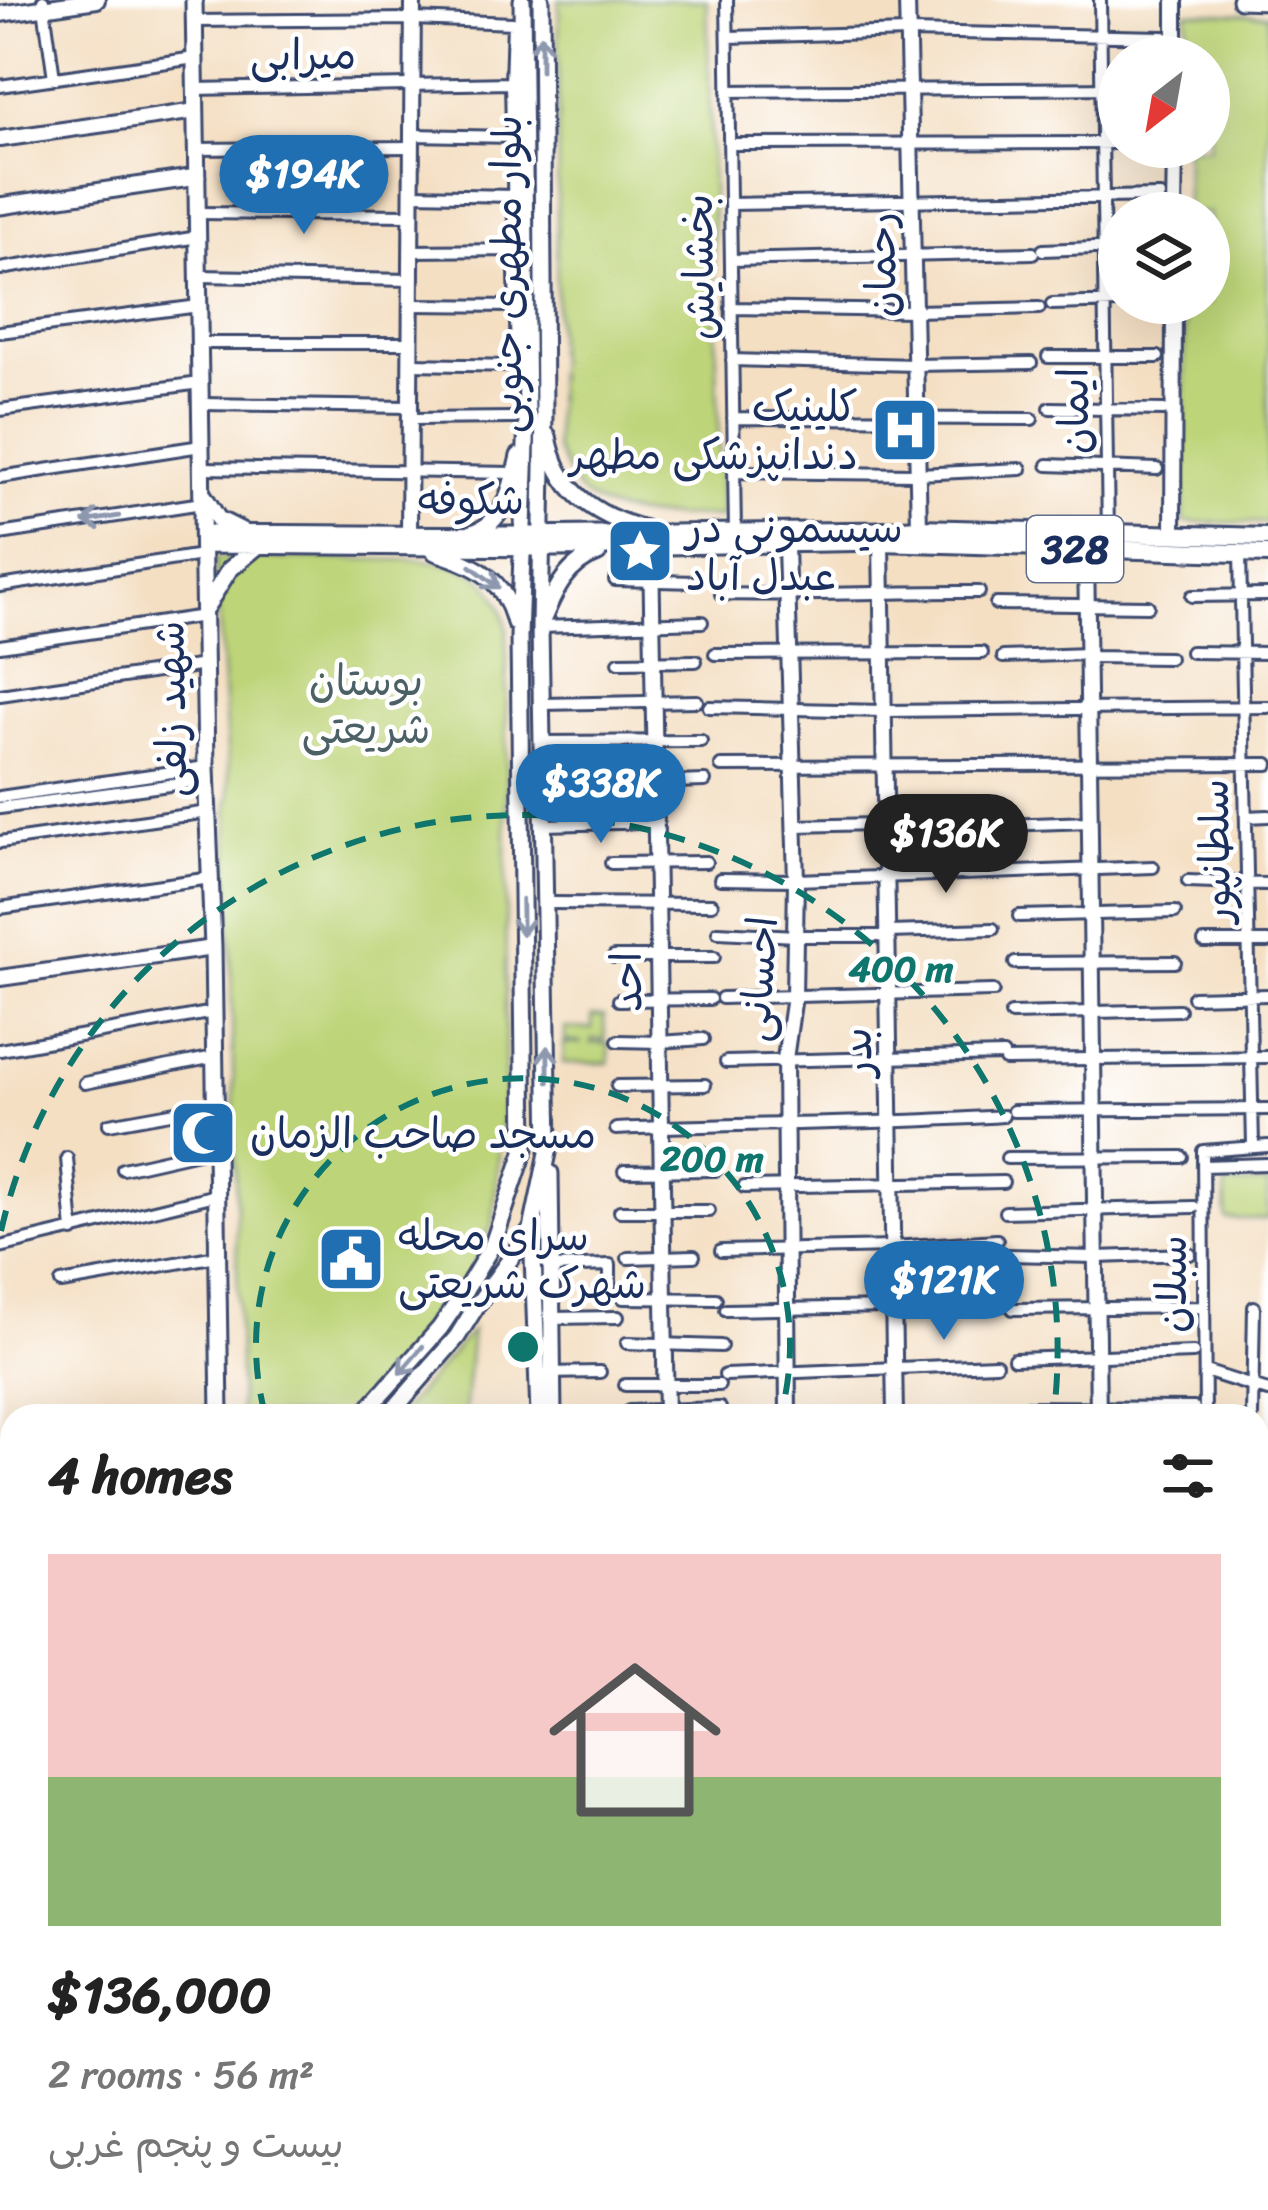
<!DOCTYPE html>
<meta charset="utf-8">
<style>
:root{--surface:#fff;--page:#f6f6f6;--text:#222;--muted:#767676;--line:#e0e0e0;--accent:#1f6fb2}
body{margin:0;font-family:Sriracha,"Playpen Sans Arabic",sans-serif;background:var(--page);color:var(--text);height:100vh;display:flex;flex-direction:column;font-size:45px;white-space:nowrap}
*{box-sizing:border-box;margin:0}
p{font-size:39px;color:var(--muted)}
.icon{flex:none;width:66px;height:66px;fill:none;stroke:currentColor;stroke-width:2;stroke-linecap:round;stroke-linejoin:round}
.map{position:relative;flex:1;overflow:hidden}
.sheet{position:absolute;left:0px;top:1404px;width:1269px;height:807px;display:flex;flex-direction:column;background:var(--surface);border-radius:36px 36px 0 0;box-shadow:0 12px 48px #0002}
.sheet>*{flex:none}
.needle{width:78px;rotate:211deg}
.controls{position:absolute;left:1098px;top:36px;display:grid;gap:24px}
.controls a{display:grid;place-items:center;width:132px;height:132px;border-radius:50%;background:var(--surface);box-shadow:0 12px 48px #0002;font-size:60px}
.price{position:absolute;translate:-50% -102px;padding:0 27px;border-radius:42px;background:var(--accent);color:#fff;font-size:39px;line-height:78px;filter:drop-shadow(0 3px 6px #0008)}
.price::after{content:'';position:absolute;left:50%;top:72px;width:36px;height:27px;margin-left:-18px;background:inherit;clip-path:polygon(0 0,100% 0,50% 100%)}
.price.selected{background:#222;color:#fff}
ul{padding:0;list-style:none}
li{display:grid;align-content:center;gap:24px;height:636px;padding:0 48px}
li+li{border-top:3px solid var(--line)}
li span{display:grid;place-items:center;height:372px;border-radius:0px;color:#555}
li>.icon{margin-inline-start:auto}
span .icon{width:216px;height:216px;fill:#fffc;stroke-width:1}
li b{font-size:51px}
h2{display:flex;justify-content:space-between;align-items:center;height:144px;padding:0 48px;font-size:51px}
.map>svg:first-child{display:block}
.green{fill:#bdd478;stroke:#6c826b;stroke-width:3}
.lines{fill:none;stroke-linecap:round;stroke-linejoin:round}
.minor-casing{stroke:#3c496d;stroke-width:16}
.tertiary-casing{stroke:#3c496d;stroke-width:20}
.secondary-casing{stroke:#3c496d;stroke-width:21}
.primary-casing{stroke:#3c496d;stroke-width:22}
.trunk-casing{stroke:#3c496d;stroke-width:22}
.minor{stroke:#fff;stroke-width:10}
.tertiary{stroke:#fff;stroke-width:14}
.secondary{stroke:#fff;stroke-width:15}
.primary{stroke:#fff;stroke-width:16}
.trunk{stroke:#fff;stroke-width:16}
.oneway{stroke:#8d97ae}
.ring{fill:none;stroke:#0f766e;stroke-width:6;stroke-dasharray:21 15}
.labels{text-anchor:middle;stroke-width:9;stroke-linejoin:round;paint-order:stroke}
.shield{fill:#fff;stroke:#5f6d8e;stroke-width:3}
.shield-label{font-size:39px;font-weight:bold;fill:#1b2f5e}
.street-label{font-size:42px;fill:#1b2f5e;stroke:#fff}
.poi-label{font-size:42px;fill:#1b2f5e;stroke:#fff;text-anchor:start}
.park-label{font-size:42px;fill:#4c6166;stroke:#fff}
.centre{fill:#0f766e;stroke:#fff;stroke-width:6}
.ring-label{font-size:36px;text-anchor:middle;font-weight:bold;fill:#0f766e;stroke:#fff;stroke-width:9;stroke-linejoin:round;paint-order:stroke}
</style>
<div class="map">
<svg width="1268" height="2210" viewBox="0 0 1268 2210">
<rect width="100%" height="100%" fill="#fff"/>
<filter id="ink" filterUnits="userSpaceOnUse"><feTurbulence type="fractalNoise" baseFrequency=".00833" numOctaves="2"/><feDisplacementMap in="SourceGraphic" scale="24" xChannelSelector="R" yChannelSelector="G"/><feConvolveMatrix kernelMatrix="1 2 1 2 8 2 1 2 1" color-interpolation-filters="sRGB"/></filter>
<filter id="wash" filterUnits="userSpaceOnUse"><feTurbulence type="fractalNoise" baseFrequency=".004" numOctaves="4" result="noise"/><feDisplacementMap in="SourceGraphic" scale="48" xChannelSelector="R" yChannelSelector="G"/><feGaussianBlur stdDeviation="2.7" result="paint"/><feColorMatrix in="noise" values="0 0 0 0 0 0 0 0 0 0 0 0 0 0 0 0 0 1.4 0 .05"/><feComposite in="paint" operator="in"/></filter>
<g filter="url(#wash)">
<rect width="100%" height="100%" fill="#f4dfc3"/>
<path class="green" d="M559 0H707L721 517C678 515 612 523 579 491 569 480 562 461 555 448Z
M1187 12 1268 15V523L1184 522 1185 303H1209V213H1186V147H1209V57H1186Z
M215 558 425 560C472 567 496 577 507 627L505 1089 493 1222 465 1286 352 1416H240L228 806 230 794Z
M592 1016H604L605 1040 592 1039 591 1043 609 1044V1063H563L564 1044 582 1043 565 1041V1028L592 1029Z
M1268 1183V1219H1226L1225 1185Z
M472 1330 464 1416H398Z"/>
</g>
<g filter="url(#ink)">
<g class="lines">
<defs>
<path id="minor" d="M43 0 54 78
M727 0 735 533
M1100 0 1108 533
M194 21 413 19 513 23 511 83 517 366 411 364
M728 37 908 32 1164 37
M0 86 195 58
M195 89 511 83
M728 91 1119 88
M412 135 513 137
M729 144 1119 143
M196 149 412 147
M412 194 515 196
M730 204 1160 196
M197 213 412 215
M1043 250 1119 247
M411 251 515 250
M731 260 1033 253
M0 269 198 237
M198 276 411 280
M1052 304 1119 302
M411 305 517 306
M731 308 914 311 1039 308
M0 332 199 306
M199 343H411
M1048 357H1158
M732 360 915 365 1031 363
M201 404 410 407
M1050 408 1164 410
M0 410 200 383
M733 418 1032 419
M410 419 515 418
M1048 465 1157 469
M201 468 515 473
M734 472 918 474 1021 469
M0 477 201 446
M0 534 202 503
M1240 554 1253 1146
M615 580 698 582
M0 586 202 555
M721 594C807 596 893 591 979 592
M1192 596 1268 595
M996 604 1148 606
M540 627 702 622
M0 646 204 616
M1191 652 1268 653
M715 654 982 653
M1003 657 1088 654
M1088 657 1169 658
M619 662 696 661
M0 695 205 665
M542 704 697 701
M709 707 884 711 1268 707
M542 742 701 741
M721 766 1268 764
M544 786 705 781
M0 797 206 767
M0 808 206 780
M1246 817 1268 816
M544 825 656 822
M796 826 991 821 1002 825 1090 822
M0 842 208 812
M611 863 706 862
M720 879 796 880 1153 867
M1188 881 1268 884
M546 903 712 904
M0 908 211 878
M1019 916 1175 912
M718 932 796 936H888
M888 932 993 929
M1204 942H1268
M614 957H714
M1015 963 1175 962
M1193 997 1268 995
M722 998 993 991
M619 1000 710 999
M1011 1014 1179 1010
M618 1041 660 1042 703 1039
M0 1050 214 1012
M1005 1060 1268 1057
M726 1062 1003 1055
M85 1083 214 1057
M617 1086 705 1085
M1013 1111 1268 1109
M109 1124 215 1105
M616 1129C745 1123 874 1125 1003 1116
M67 1158 73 1231
M1007 1158 1182 1157
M1203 1166 1268 1164
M123 1169 216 1148
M624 1171 716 1170
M744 1187 1003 1182
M620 1211H709
M1005 1212 1194 1207
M0 1247 216 1195
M721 1251 893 1247 997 1240
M1006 1255 1096 1257 1190 1254
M628 1258 694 1256
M551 1267 610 1265V1287
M61 1283 217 1256
M623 1298 716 1299
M1013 1309 1204 1307
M726 1310 1003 1305
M552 1318 618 1317
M627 1343 721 1346
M1014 1359 1193 1353
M1205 1371 1268 1391
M547 1373 600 1372
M725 1375 996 1364
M625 1385H719
M1021 1407 1194 1408
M629 1411 720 1408
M185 1416 220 1409
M1205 1416 1203 1151 1268 1146
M1252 1416 1254 1307
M0 1454 12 1451
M0 1522 12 1519
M0 1574 12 1571
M0 1621 12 1619
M0 1747 12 1744
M0 1879 12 1876
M0 1956 12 1953
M1257 1980H1268
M0 2126 12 2122
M1257 2135H1268
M0 2191 12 2188
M82 2199 85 2210
M133 2199 135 2210
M233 2199 235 2210
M484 2199 485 2210
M800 2199 801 2210
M957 2199V2210
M342 2210 343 2199
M1097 2210V2199"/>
<path id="tertiary" d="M907 0 919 528
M0 14 97 0
M1175 57V0
M0 139 196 111
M1174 213 1175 147
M409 535 413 0
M1173 535 1174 303
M881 542 895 1416
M786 546 796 880 794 996 785 1059 788 1416
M651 548 666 1416
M1086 549 1098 1416
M0 978 213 948
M0 1650 12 1709"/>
<path id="secondary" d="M194 0 206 767 213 948 220 1416
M1240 0 1268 1
M0 206 197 177
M548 436C557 490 594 516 645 529
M204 496 218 519 242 531
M203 533 522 535 884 530
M472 533C505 523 512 486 519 456
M203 545 555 548 881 542
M435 552C476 565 504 578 515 623
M206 607 229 570 259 545
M543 619C555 590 567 564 598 553
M550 1173 553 1416
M532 1229 539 1416
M362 1416 440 1328 463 1294 493 1244 525 1149 519 637 527 417 522 0
M388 1416 457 1337 477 1305 532 1229 549 1148 540 627 544 414 541 0
M1257 1699 1268 1666
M1268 1718C1255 1753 1257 1792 1268 1828
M0 1798 12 1792
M0 1820 12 1812
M1257 1821C1265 1849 1265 1874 1264 1902
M1257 2050H1268
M0 2095 12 2091
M572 2210 616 2199"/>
<path id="primary" d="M884 530 919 528 1268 537
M881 542 1268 554"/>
<path id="trunk" d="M1257 1902H1268
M1257 1914H1268
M1257 1939H1268
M0 2058 12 2055
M0 2083 12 2080"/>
</defs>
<use href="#minor" class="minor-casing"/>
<use href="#tertiary" class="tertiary-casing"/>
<use href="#secondary" class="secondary-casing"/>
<use href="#primary" class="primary-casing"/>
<use href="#trunk" class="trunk-casing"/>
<use href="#minor" class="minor"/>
<use href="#tertiary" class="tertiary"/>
<use href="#secondary" class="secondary"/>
<use href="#primary" class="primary"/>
<use href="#trunk" class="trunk"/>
</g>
<defs><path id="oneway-shaft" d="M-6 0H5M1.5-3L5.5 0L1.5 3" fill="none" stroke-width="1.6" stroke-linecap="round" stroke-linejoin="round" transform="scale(3)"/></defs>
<g class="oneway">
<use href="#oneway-shaft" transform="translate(541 53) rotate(-90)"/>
<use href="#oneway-shaft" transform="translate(101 519) rotate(171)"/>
<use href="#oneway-shaft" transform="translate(485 577) rotate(37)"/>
<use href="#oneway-shaft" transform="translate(522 917) rotate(89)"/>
<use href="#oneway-shaft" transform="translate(548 1064) rotate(-91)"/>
<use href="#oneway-shaft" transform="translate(411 1360) rotate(131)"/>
</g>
</g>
<g class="ring">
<path d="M265 1414A267 267 0 1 1 781 1414"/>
<path d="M11 1503A535 535 0 0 1 1 1463M1 1231A535 535 0 0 1 1054 1412"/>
</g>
<defs>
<symbol id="hospital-square" viewBox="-11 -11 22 22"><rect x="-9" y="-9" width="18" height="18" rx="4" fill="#1f6fb2" stroke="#fff"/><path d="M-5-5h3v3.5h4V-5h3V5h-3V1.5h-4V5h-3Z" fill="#fff"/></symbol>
<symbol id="sight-square" viewBox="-11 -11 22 22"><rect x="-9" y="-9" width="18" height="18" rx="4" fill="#1f6fb2" stroke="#fff"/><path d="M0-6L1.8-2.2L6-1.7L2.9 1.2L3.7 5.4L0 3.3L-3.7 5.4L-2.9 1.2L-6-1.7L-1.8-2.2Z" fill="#fff"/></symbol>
<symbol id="mosque-square" viewBox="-11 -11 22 22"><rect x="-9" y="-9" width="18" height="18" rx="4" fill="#1f6fb2" stroke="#fff"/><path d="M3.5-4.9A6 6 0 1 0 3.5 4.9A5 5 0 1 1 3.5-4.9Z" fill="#fff"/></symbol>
<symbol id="civic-square" viewBox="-11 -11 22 22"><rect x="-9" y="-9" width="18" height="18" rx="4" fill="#1f6fb2" stroke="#fff"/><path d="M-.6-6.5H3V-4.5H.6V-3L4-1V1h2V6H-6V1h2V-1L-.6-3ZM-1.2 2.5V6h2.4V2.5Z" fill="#fff"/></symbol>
</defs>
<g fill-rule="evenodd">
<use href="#hospital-square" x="867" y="392" width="76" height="76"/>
<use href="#sight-square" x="602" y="513" width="76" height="76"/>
<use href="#mosque-square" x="165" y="1095" width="76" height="76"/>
<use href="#civic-square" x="313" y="1221" width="76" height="76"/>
</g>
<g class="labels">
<rect class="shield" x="1027" y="516" width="96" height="66" rx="9"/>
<g class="shield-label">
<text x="1075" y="563">328</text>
</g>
<g class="street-label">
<text transform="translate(303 54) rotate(-1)" y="15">میرابی</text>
<text transform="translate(880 265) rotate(-91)" y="15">رحمان</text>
<text transform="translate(698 267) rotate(-91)" y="15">بخشایش</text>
<text transform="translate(506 274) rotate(-90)" y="15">بلوار مطهری جنوبی</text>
<text transform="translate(1073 411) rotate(-91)" y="15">ایمان</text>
<text x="471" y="514">شکوفه</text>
<text transform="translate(170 709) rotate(-91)" y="15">شهید زلفی</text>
<text transform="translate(1214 851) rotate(-91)" y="15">سلطانپور</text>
<text transform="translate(758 979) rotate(-86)" y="15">احسانی</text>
<text transform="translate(626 982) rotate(-91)" y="15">احد</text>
<text transform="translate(856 1052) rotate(-91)" y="15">بدر</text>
<text transform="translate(1171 1284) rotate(-90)" y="15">سبلان</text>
</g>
<g class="poi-label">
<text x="858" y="421" text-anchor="end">کلینیک<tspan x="858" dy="48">دندانپزشکی مطهر</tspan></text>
<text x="686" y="542">سیسمونی در<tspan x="686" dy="48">عبدل آباد</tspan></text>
<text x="250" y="1148">مسجد صاحب الزمان</text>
<text x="398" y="1250">سرای محله<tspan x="398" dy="48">شهرک شریعتی</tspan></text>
</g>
<g class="park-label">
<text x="366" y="695">بوستان<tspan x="366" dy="48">شریعتی</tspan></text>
</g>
</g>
<circle cx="523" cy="1347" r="18" class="centre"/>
<g class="ring-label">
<text x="901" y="981">400 m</text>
<text x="712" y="1171">200 m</text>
</g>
</svg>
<div class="controls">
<a><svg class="needle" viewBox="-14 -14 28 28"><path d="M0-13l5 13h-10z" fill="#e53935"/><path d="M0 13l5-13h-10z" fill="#767676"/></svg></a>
<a><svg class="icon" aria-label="layers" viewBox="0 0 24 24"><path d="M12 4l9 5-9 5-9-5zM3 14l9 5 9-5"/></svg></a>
</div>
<b class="price" style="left:304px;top:237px">$194K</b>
<b class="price" style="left:601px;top:846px">$338K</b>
<b class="price selected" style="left:946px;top:896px">$136K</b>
<b class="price" style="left:944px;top:1343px">$121K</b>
<section class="sheet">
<h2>4 homes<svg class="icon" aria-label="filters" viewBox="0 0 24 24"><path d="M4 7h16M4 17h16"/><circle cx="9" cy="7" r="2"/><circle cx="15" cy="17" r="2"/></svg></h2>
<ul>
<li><span style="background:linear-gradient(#f6c9c9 60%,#8fb573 0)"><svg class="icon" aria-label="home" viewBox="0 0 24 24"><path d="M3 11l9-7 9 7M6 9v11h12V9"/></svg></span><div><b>$136,000</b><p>2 rooms · 56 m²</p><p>بیست و پنجم غربی</p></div></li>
</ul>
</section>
</div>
